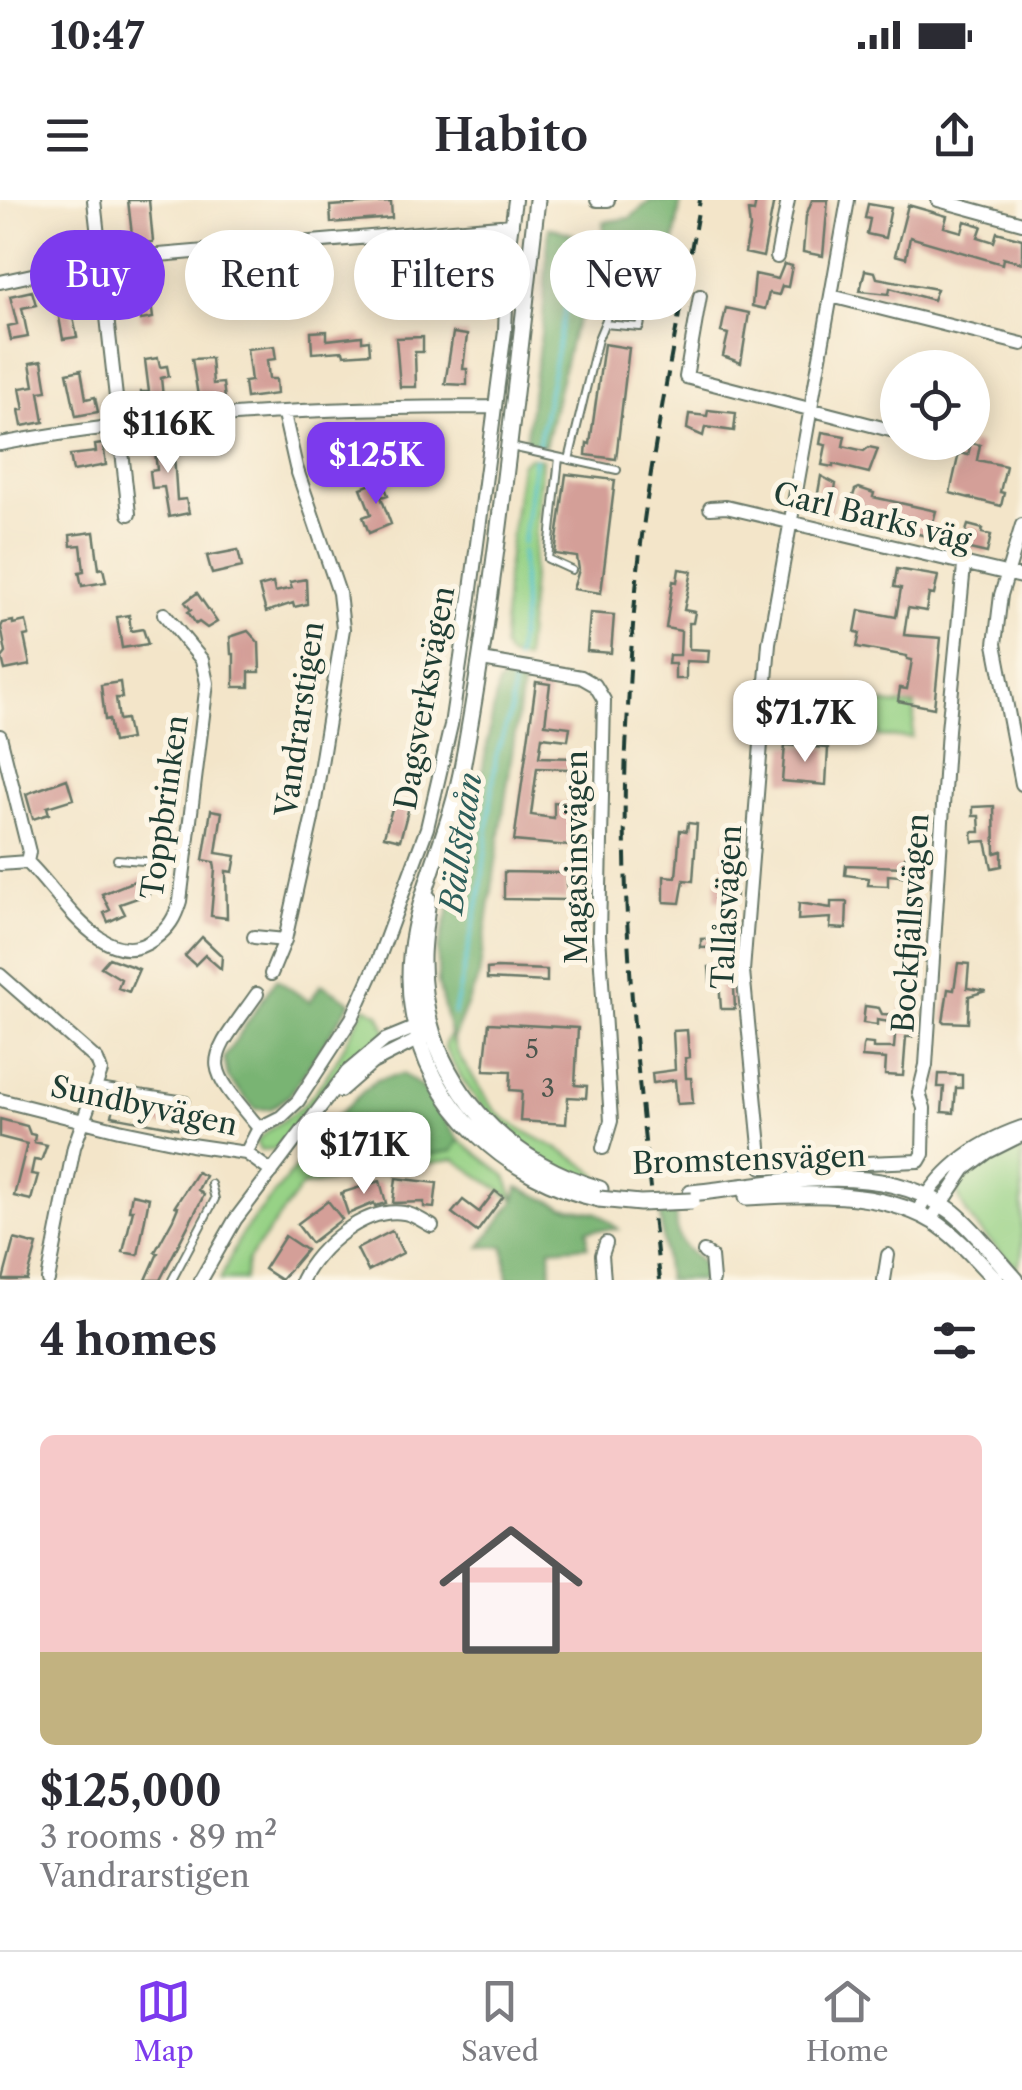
<!DOCTYPE html>
<meta charset="utf-8">
<style>
:root{--surface:#fff;--page:#f2f2f3;--text:#2b2b33;--muted:#7c7c81;--line:#e1e1e2;--accent:#7c3aed}
body{margin:0;font-family:"Libre Caslon Text",serif;background:var(--page);color:var(--text);height:100vh;display:flex;flex-direction:column;font-size:38px;white-space:nowrap}
*{box-sizing:border-box;margin:0}
p{font-size:32px;color:var(--muted)}
.icon{flex:none;width:55px;height:55px;fill:none;stroke:currentColor;stroke-width:2;stroke-linecap:round;stroke-linejoin:round}
.map{position:relative;height:1080px;overflow:hidden}
.drawer{display:flex;flex-direction:column;background:var(--surface);flex:1}
.drawer>*{flex:none}
.banner{position:absolute;left:30px;top:30px;width:962px;height:90px;display:flex;gap:20px}
.controls{position:absolute;left:880px;top:150px;display:grid;gap:20px}
.controls a{display:grid;place-items:center;width:110px;height:110px;border-radius:50%;background:var(--surface);box-shadow:0 5px 25px #0003;font-size:50px}
.price{position:absolute;translate:-50% -85px;padding:0 22px;border-radius:20px;background:#fff;color:#222;font-size:32px;line-height:65px;filter:drop-shadow(0 2px 5px #0008)}
.price::after{content:'';position:absolute;left:50%;top:60px;width:30px;height:22px;margin-left:-15px;background:inherit;clip-path:polygon(0 0,100% 0,50% 100%)}
.price.active{background:var(--accent);color:#fff}
ul{padding:0;list-style:none}
li{display:grid;align-content:center;gap:20px;height:530px;padding:0 40px}
li span{display:grid;place-items:center;height:310px;border-radius:15px;color:#555}
li>.icon{margin-inline-start:auto}
span .icon{width:180px;height:180px;fill:#fffc;stroke-width:1}
li b{font-size:42px}
h2{display:flex;justify-content:space-between;align-items:center;height:120px;padding:0 40px;font-size:42px}
.pill{padding:0 35px;border-radius:45px;background:var(--surface);box-shadow:0 5px 25px #0003;font-size:35px;line-height:90px}
.pill.active{background:var(--accent);color:#fff}
.status{display:flex;justify-content:space-between;align-items:center;height:70px;padding:0 50px;background:var(--surface);direction:ltr}
.status svg{height:28px;fill:currentColor}
header{display:flex;justify-content:space-between;align-items:center;height:130px;padding:0 40px;background:var(--surface);font-size:45px;font-weight:600}
.tabs{display:flex;justify-content:space-around;align-items:center;height:140px;border-top:2px solid var(--line);background:var(--surface);font-size:28px;color:var(--muted)}
.tabs a{display:grid;justify-items:center;gap:5px}
.tabs .active{color:var(--accent)}
.map>svg:first-child{display:block}
.green{fill:#97d286;stroke:#5b885d;stroke-width:2.5}
.forest{fill:#79b473;stroke:#4c7854;stroke-width:2.5}
.lines{fill:none;stroke-linecap:round;stroke-linejoin:round}
.stream{stroke:#58c5cf;stroke-width:4}
.building{fill:#d49f98;fill-rule:evenodd}
.service-casing{stroke:#697868;stroke-width:10}
.minor-casing{stroke:#697868;stroke-width:16}
.tertiary-casing{stroke:#697868;stroke-width:19}
.service{stroke:#fff;stroke-width:6}
.minor{stroke:#fff;stroke-width:12}
.tertiary{stroke:#fff;stroke-width:15}
.rail{stroke:#1f3d34;stroke-width:4;stroke-dasharray:15 8;stroke-linecap:butt}
.tertiary-bridge-casing{stroke:#697868;stroke-width:19;stroke-linecap:butt}
.tertiary-bridge{stroke:#fff;stroke-width:15}
.labels{text-anchor:middle;stroke-width:10;stroke-linejoin:round;paint-order:stroke}
.number-label{font-size:25px;fill:#4c564d}
.street-label{font-size:30px;fill:#1f3d34;stroke:#fcf5e5}
.water-label{font-size:32px;font-style:italic;fill:#2d5f5b;stroke:#fcf5e5}
</style>
<div class="status"><b>10:47</b><svg viewBox="0 0 49 12"><path d="M0 12V9h3v3zM5 12V6h3v6zM10 12V3h3v9zM15 12V0h3v12zM26 1h20v11H26zM47 4h2v5h-2z"/></svg></div>
<header><svg class="icon" aria-label="menu" viewBox="0 0 24 24"><path d="M4 6h16M4 12h16M4 18h16"/></svg>Habito<svg class="icon" aria-label="share" viewBox="0 0 24 24"><path d="M12 15V3M7 8l5-5 5 5M5 13v7h14v-7"/></svg></header>
<div class="map">
<svg width="1022" height="1080" viewBox="0 0 1022 1080">
<rect width="100%" height="100%" fill="#fcf5e5"/>
<filter id="ink" filterUnits="userSpaceOnUse"><feTurbulence type="fractalNoise" baseFrequency=".01" numOctaves="2"/><feDisplacementMap in="SourceGraphic" scale="20" xChannelSelector="R" yChannelSelector="G"/><feConvolveMatrix kernelMatrix="1 2 1 2 8 2 1 2 1" color-interpolation-filters="sRGB"/></filter>
<filter id="wash" filterUnits="userSpaceOnUse"><feTurbulence type="fractalNoise" baseFrequency=".0048" numOctaves="4" result="noise"/><feDisplacementMap in="SourceGraphic" scale="40" xChannelSelector="R" yChannelSelector="G"/><feGaussianBlur stdDeviation="2.25" result="paint"/><feColorMatrix in="noise" values="0 0 0 0 0 0 0 0 0 0 0 0 0 0 0 0 0 1.4 0 .05"/><feComposite in="paint" operator="in"/></filter>
<g filter="url(#wash)">
<rect width="100%" height="100%" fill="#f3e5c9"/>
<path class="green" d="M529 257 542 259 525 460 508 456 503 447 506 378 521 264Z
M881 503 915 506 912 538 878 536Z
M365 807 379 814 387 832 347 864 275 949 260 950 256 942C270 926 291 918 306 902 331 876 348 838 365 807Z
M451 832C453 847 462 862 471 874 480 888 490 908 504 918 536 942 576 952 603 981 536 983 469 901 444 846Z
M339 914 355 925 338 956 362 964 452 951 459 940 506 976 515 1000 454 959 302 986 247 1061 244 1080H220L241 1035Z
M1022 943V1056L1016 1068C996 1046 962 1019 957 989 972 968 995 949 1022 943Z"/>
<path class="forest" d="M651 0H681L672 53 616 41 572 134 545 246 525 242 543 120 549 27 587 39 605 37 603 22 630 18Z
M506 477 523 479 479 776 452 841 438 783V750L475 611 498 484Z
M276 779 310 802 321 784 351 802 290 895 270 909H255L228 878 224 858Z
M403 874 424 889 459 940 452 951 362 964 337 956 355 925 339 914 376 880Z
M518 987 564 1007 598 1013 618 1029 587 1030 588 1046 550 1049 551 1079 508 1080 504 1046 480 1047 515 1000Z
M660 1014H675C676 1025 677 1037 684 1046 697 1061 703 1056 706 1080H667Z"/>
<g class="lines">
<path class="stream" d="M538 246 565 110 595 49
M523 343 535 259
M516 459 523 410 522 351
M454 814 481 690 496 556 511 510 513 479"/>
</g>
<g id="blocks">
<path class="building" d="M128 0H149L153 42 133 44Z
M756 0H774L763 57 745 53 750 28 748 11 754 12Z
M812 0H828L823 56 803 52 806 16Z
M391 2 392 18 331 23 330 6Z
M868 4 891 8 885 38 867 34 870 19 865 18Z
M908 5 947 16 944 27 962 32 965 21 982 26 978 37 994 42 997 32 1022 39V63L1003 58 1002 64 910 37 906 58 895 55Z
M474 40 477 74 475 92 461 90 464 64H412L411 48Z
M784 64 792 66 788 87 782 86 779 95 769 93 765 109 752 106 755 74 778 79Z
M151 66 153 86 149 87 153 118 141 120 137 88 132 89 129 69Z
M865 70 875 72 877 78 937 89 933 100 890 88 889 94 860 91Z
M32 91 36 105 22 108 28 137 11 140 8 126 17 124 10 96Z
M69 98 77 137 63 139 56 101Z
M726 108 749 113 741 163 723 156 728 134 721 132Z
M327 131V140L362 136V141L369 140 370 153 344 155 343 151 312 153 311 132Z
M453 133 467 135 463 169H467V185L445 184Z
M423 137V152H415L416 187H400L396 138Z
M604 144 629 148 616 259 586 255 587 243 590 244Z
M274 146 276 159 267 160 269 179H276L277 194 246 198 244 182 251 181 247 149Z
M158 158 160 167 167 166 169 176 161 178 164 207 142 209 141 192H149L145 160Z
M211 158 213 184 223 183 225 199 199 202 192 159Z
M42 161 47 191 39 192 44 222 22 226 19 210H24L20 188 34 186 30 163Z
M81 170 86 199 95 197 98 212 76 216 67 173Z
M708 210 736 213 734 231 705 227 703 236 687 229 689 214 707 216Z
M822 232 845 236 843 246 864 251 869 247 878 249 869 273 833 264V267L822 265 826 245 820 244Z
M178 239 180 254 174 255 177 300 186 299 189 313 169 317 164 287 152 288 150 271 157 270 154 242Z
M971 243 980 245 977 260 1006 266 1000 292 1004 293 1001 306 950 293 959 253 968 255Z
M103 244 106 265 73 271 70 255 96 252 95 245Z
M566 274 615 280 601 393 573 389 579 370 577 357 555 354Z
M821 276 836 284 831 313 815 310Z
M382 280 388 295 381 297 391 324 369 333 363 317 371 314 361 288Z
M859 288 874 293 873 297 936 311 932 326 944 330 941 340 915 333 917 326 912 323 855 303 852 299 855 290Z
M968 325 983 329 982 333 991 335 987 353 961 347Z
M94 332 99 369 103 368 106 382 82 386 79 372 84 371 81 345 71 346 70 335Z
M238 350 242 367 212 374 207 356Z
M679 369 692 371 684 410 695 412 693 423H689V449L709 450 708 462 686 461V479H675V464H668L669 455H680L681 431 666 428 673 381 677 382Z
M897 369 938 376 934 395 929 394 926 411 908 408 904 435 941 438 934 508 898 501 900 488 907 489 912 460 907 459V456L857 447 860 433 855 432 859 410 896 417 901 388 894 387Z
M306 379 307 404 294 407 293 403 266 412 259 387 273 383 275 392 292 388 290 382Z
M197 393 217 422 207 428 199 422 196 424 188 412 191 410 185 402Z
M590 413 614 415 611 453 587 451Z
M129 415 131 431 143 429 148 444 122 448 117 417Z
M13 421V424L26 421 29 435 24 436 30 465 5 470 2 458 6 453 1 427 3 423Z
M248 431 259 443 260 472H249V487H234V454H231L230 437Z
M120 482 122 498H116L119 520 126 519 130 539 113 542 109 519 105 520 101 485Z
M536 482 550 484 545 524 570 527 568 540 542 537 539 557 574 558V569H587L586 611 573 610 569 646 514 641ZM537 568 568 569 567 603 554 602V618L531 615Z
M789 503 800 504V509L829 511 828 528 787 526Z
M785 545 828 548 826 585 782 581Z
M67 579 73 599 47 607 49 614 33 619 26 594Z
M394 602 409 607 400 640 384 636Z
M994 606 995 653 1002 651V666L992 668 986 641 973 642 972 632H980L979 616H973V607Z
M211 610 222 612 216 653 236 656 233 672 226 671 227 718 211 716 215 669 214 662 203 660Z
M688 623 697 624 693 681 684 680 680 703 664 702V676L676 677 680 630 687 631Z
M725 641 741 642 735 702 715 700 716 680H723Z
M905 657 924 658 923 678 888 675V686L868 685 869 678 845 675 846 665 904 667Z
M504 672 567 673V700L504 699Z
M149 675 155 688 148 691 149 694 120 704 125 714 108 722 104 713 110 710 102 694Z
M831 702H847L846 729 830 728 831 718 798 720 799 703 831 708Z
M722 725 736 727 734 753H725V747L701 748V739L722 738Z
M202 737 222 756 221 769 205 755 195 765 185 756Z
M109 758 139 769 129 792 118 788 121 779 101 767Z
M958 763 969 764 967 788 986 791 969 796 968 823 943 822 948 789 954 790Z
M733 766 735 809H721L719 781 710 782 709 767Z
M497 768 547 770V782L487 779V769Z
M902 801 914 802 912 837H906L903 876 885 875 886 859 862 857 863 846 864 843 873 844V848H894L896 823 877 820V825L863 823 865 806 879 808 882 814 900 815Z
M489 823 578 828 575 885 587 886 586 898 568 897 566 924 520 921 522 891 510 890 511 871 484 870Z
M687 830 689 857 685 858 686 878H691L693 903 677 904 675 880 653 883 652 873 675 870 673 831Z
M939 874 962 875V888H956L954 913 942 912 944 887H938Z
M116 897 191 908 187 930 112 916Z
M0 919 27 926 30 934 35 935 34 942 47 945 41 961 34 960 31 974 38 975 31 1000 14 996 27 944 0 937Z
M197 972 205 976 198 990 204 995 160 1080H146L158 1053 155 1052 173 1019 178 1007 175 1006Z
M396 978 437 983 434 1008 424 1007V1002L393 1003Z
M380 981 386 1003 375 1006 374 1003 348 1014 341 993Z
M495 991 503 997 477 1032 452 1013 463 1000 479 1012Z
M132 994 149 998 138 1055 123 1052 133 1010H129Z
M328 1001 342 1019 311 1043 297 1024Z
M392 1031 403 1053 368 1071 357 1049Z
M285 1036 306 1050 281 1080 264 1069Z
M14 1039 37 1045 27 1080H3Z"/>
</g>
</g>
<g filter="url(#ink)">
<use href="#blocks" fill-opacity="0" stroke="#697868" stroke-width="2.5"/>
<g class="lines">
<defs>
<path id="service" d="M511 247 617 270
M559 258 548 359 572 370
M569 260 598 139 624 76 648 82 640 127 604 124
M117 659 184 664
M98 887 186 900
M172 1080 215 999 211 984"/>
<path id="minor" d="M94 0 129 314
M597 0H608
M848 0 769 443 743 771 762 967 919 961 923 954 924 908 919 893 926 865 948 530 964 366
M938 0 1022 23
M777 57 788 0
M0 82 100 60 512 25
M700 96 686 177 898 232
M831 96 1022 144
M0 244C159 214 331 207 493 207
M710 308 726 307 1022 377
M1022 325 1001 395 995 444 1022 584
M482 460 581 477 595 485 604 500 599 735 611 921 603 948
M0 536 29 652 27 662
M0 664 27 662C59 691 104 776 154 739 169 728 175 718 180 701L207 483 202 460 164 414
M254 737 285 740
M271 774 285 740 312 619 343 429 339 393 296 267 284 214
M0 775 97 860 101 871 74 947 48 1080
M257 794C206 866 201 859 259 928
M340 891 372 863 427 835
M0 900 119 930 191 945 246 953 272 972
M246 953 259 928 281 917 298 901 352 818 377 763 427 628 451 525 470 397 505 131 508 52 515 0
M917 1013C939 969 976 943 1022 927
M931 1020 965 969 988 952 1022 935
M704 1052 711 1057 713 1080
M201 1080 235 1020 347 872 385 840 424 824
M302 1080C318 1047 364 1007 404 1013 413 1014 424 1022 432 1026
M604 1080 602 1055 606 1043
M884 1080 888 1055"/>
<path id="tertiary" d="M537 0C515 188 497 377 463 563 448 651 397 720 413 813 429 909 508 979 599 999
M428 698C426 718 422 739 422 759 421 872 495 958 600 989
M691 993C776 985 878 956 953 1012 976 1031 996 1058 1016 1080
M747 997C806 993 880 990 933 1021 957 1036 976 1059 996 1080"/>
</defs>
<use href="#service" class="service-casing"/>
<use href="#minor" class="minor-casing"/>
<use href="#tertiary" class="tertiary-casing"/>
<use href="#service" class="service"/>
<use href="#minor" class="minor"/>
<use href="#tertiary" class="tertiary"/>
<path class="rail" d="M660 1080C641 904 619 727 626 549 629 486 632 423 639 360 653 239 679 120 700 0"/>
<defs>
<path id="tertiary-bridge" d="M599 999 640 1003 692 1001"/>
</defs>
<use href="#tertiary-bridge" class="tertiary-bridge-casing"/>
<use href="#tertiary-bridge" class="tertiary-bridge"/>
</g>
</g>
<g class="labels">
<g class="number-label">
<text x="532" y="858">5</text>
<text x="548" y="897">3</text>
</g>
<g class="street-label">
<text transform="translate(872 317) rotate(14)" y="10">Carl Barks väg</text>
<text transform="translate(425 498) rotate(-80)" y="10">Dagsverksvägen</text>
<text transform="translate(300 519) rotate(-82)" y="10">Vandrarstigen</text>
<text transform="translate(165 607) rotate(-82)" y="10">Toppbrinken</text>
<text transform="translate(577 657) rotate(-90)" y="10">Magasinsvägen</text>
<text transform="translate(727 707) rotate(-87)" y="10">Tallåsvägen</text>
<text transform="translate(911 723) rotate(-86)" y="10">Bockfjällsvägen</text>
<text transform="translate(144 906) rotate(12)" y="10">Sundbyvägen</text>
<text transform="translate(749 960) rotate(-2)" y="10">Bromstensvägen</text>
</g>
<g class="water-label">
<text transform="translate(461 643) rotate(-82)" y="11">Bällstaån</text>
</g>
</g>
</svg>
<div class="controls">
<a><svg class="icon" aria-label="locate" viewBox="0 0 24 24"><circle cx="12" cy="12" r="6"/><path d="M12 2v4M12 18v4M2 12h4M18 12h4"/></svg></a>
</div>
<b class="price" style="left:168px;top:276px">$116K</b>
<b class="price active" style="left:376px;top:307px">$125K</b>
<b class="price" style="left:805px;top:565px">$71.7K</b>
<b class="price" style="left:364px;top:997px">$171K</b>
<div class="banner">
<a class="pill active">Buy</a>
<a class="pill">Rent</a>
<a class="pill">Filters</a>
<a class="pill">New</a>
</div>
</div>
<section class="drawer">
<h2>4 homes<svg class="icon" aria-label="filters" viewBox="0 0 24 24"><path d="M4 7h16M4 17h16"/><circle cx="9" cy="7" r="2"/><circle cx="15" cy="17" r="2"/></svg></h2>
<ul>
<li><span style="background:linear-gradient(#f6c9c9 70%,#c2b280 0)"><svg class="icon" aria-label="home" viewBox="0 0 24 24"><path d="M3 11l9-7 9 7M6 9v11h12V9"/></svg></span><div><b>$125,000</b><p>3 rooms · 89 m²</p><p>Vandrarstigen</p></div></li>
</ul>
</section>
<nav class="tabs">
<a class="active"><svg class="icon" aria-label="map" viewBox="0 0 24 24"><path d="M3 6l6-2 6 2 6-2v14l-6 2-6-2-6 2zM9 4v14M15 6v14"/></svg>Map</a>
<a><svg class="icon" aria-label="saved" viewBox="0 0 24 24"><path d="M7 4h10v16l-5-4-5 4z"/></svg>Saved</a>
<a><svg class="icon" aria-label="home" viewBox="0 0 24 24"><path d="M3 11l9-7 9 7M6 9v11h12V9"/></svg>Home</a>
</nav>
